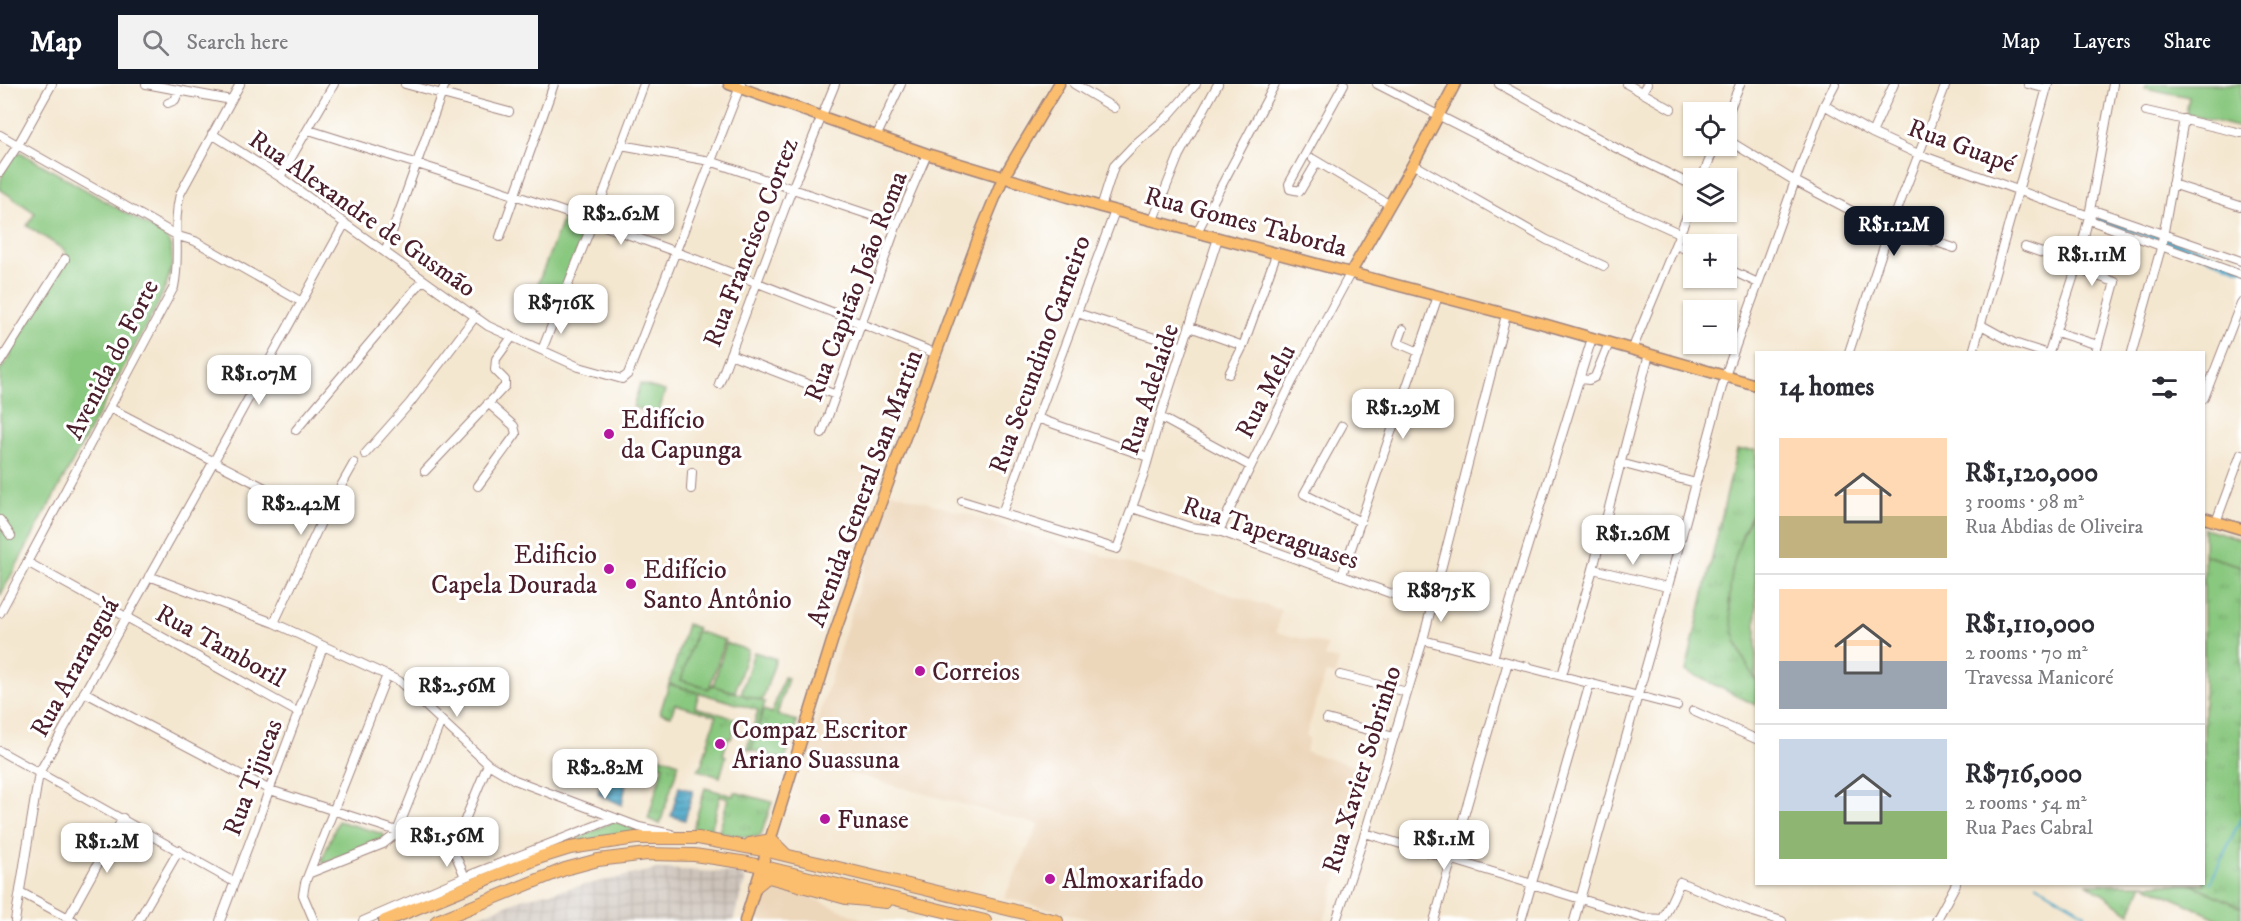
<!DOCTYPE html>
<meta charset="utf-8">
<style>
:root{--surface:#fff;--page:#f2f2f3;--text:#2b2b33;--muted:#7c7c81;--line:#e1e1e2;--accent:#111827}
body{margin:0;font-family:"IM FELL DW Pica",serif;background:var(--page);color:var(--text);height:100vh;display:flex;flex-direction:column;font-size:22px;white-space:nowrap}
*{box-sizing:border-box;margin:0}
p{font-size:20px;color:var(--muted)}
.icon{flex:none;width:33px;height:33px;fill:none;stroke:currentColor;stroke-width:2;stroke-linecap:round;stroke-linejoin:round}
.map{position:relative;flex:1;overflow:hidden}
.panel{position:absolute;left:1755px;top:267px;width:450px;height:534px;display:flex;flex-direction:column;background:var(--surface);border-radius:0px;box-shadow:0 2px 4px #0004}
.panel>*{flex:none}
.tools{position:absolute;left:1683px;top:18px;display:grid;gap:12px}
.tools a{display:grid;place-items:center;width:54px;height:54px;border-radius:0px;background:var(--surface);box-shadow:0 2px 4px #0004;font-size:30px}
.price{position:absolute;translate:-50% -51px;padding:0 14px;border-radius:12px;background:#fff;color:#222;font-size:20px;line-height:39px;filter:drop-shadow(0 2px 3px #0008)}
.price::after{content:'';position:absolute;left:50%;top:36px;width:18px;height:14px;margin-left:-9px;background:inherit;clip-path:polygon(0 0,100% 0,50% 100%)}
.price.active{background:var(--accent);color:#fff}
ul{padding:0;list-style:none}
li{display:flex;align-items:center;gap:18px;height:150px;padding:0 24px}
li+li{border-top:2px solid var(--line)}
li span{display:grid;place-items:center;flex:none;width:168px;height:120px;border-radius:0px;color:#555}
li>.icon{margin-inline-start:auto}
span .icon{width:72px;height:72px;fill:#fffc;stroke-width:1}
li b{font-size:26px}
h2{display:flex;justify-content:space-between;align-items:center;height:72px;padding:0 24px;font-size:26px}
header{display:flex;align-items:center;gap:36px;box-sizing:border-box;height:84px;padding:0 30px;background:var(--accent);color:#fff}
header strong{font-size:28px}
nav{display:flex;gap:33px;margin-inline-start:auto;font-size:21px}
.search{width:420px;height:54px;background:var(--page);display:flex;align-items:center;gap:15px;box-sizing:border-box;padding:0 21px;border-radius:0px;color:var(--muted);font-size:22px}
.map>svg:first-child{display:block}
.built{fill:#edd7bb}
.industrial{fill:url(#industrial-grid)}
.grass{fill:url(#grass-tufts);stroke:#6a7455;stroke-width:1.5}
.park{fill:#89c87f;stroke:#6a7455;stroke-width:1.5}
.garden{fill:url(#garden-dots);stroke:#6a7455;stroke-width:1.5}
.water{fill:url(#water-rules);stroke:#4a6279;stroke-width:1.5}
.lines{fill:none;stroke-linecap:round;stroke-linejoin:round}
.stream{stroke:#49a6c7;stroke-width:2}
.canal{stroke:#49a6c7;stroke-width:8}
.minor-casing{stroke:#9f837e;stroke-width:10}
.major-casing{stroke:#9f837e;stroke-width:13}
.highway-casing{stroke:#9f837e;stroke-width:14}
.minor{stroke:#fff;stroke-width:8}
.major{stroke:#fbbd6e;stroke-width:10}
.highway{stroke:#fbbd6e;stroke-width:12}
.poi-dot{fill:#b5179e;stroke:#fff;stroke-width:2}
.labels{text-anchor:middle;stroke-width:6;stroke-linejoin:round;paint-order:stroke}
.street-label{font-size:26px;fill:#4a1f2b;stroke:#fff}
.poi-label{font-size:26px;fill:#4a1f2b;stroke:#fff;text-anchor:start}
</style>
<header>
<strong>Map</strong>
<div class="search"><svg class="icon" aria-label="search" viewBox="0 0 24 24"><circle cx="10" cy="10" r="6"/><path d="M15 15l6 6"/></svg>Search here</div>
<nav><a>Map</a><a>Layers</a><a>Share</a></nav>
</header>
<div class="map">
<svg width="2241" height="837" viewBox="0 0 2241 837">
<defs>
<pattern id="industrial-grid" width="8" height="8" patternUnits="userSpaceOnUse" patternTransform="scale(1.5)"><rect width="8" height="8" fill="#ccc2b9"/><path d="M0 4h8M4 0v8" fill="none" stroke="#b1a69f"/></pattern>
<pattern id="grass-tufts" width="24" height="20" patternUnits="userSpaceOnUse" patternTransform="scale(1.5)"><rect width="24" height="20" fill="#89c87f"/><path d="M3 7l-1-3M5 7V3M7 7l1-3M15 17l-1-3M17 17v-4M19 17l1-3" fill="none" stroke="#78ab6e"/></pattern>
<pattern id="garden-dots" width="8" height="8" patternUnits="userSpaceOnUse" patternTransform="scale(1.5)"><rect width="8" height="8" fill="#89c87f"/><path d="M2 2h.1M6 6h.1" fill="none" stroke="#78ab6e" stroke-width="1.8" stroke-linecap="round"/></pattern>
<pattern id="water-rules" width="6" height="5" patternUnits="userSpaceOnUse" patternTransform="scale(1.5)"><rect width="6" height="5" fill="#49a6c7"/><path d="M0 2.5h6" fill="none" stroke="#3f87a2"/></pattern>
</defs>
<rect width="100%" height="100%" fill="#fff"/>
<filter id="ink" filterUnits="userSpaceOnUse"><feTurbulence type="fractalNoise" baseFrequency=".0167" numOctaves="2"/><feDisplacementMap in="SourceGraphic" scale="12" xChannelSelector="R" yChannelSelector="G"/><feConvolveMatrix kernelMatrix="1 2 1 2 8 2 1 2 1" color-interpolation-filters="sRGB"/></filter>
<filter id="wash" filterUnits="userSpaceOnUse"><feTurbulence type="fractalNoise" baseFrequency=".008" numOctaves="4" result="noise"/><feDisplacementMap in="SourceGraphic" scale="24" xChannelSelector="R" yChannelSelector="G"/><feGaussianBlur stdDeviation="1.35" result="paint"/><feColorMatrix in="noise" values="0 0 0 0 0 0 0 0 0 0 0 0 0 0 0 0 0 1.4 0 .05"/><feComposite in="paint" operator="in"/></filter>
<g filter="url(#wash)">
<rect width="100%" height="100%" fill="#f4e7d0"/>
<path class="built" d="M889 407 1281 526 1276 548 1327 561 1325 573 1339 576 1335 591 1326 589 1306 652 1309 654 1306 668 1371 687 1324 837H1097L1004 814 1039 741 805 677Z
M770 799 809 808 808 812 867 837H756L767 802Z"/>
<path class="industrial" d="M658 785 739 789 745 792V797L733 837H465L524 814Z"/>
<path class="grass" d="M1737 366H1756V423L1743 448 1730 505 1729 520 1737 561 1743 574 1756 596V621L1686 587Z
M2204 471 2241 482V823L2191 800H2204Z
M784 593 788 594 777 631 797 637 785 676 751 666 763 626 772 629Z
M669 600 699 609 695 623 737 635 731 655 728 654 723 671 726 672 720 693 698 686 699 683H701L716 632 675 620 671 632 660 629Z
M658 672 679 679 660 740 648 735 663 682 656 680Z
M705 704 733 712 734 708 772 718 761 751 752 754 719 749 728 714 720 712 710 750 692 748Z
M2088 800H2143L2130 829Z"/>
<path class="park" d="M2146 0H2241V44L2186 30 2189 13 2145 4Z
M20 68 164 151C181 170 167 201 158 220L0 512V286L11 272 10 268 69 174 65 169 66 167 27 142 35 129 0 105C0 93 7 73 20 68Z
M564 132 588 141 556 223 532 215Z
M640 300 665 307 658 331 633 323Z
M1756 423V596C1717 539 1725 481 1756 423Z
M2204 444 2241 455V482L2204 471Z
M696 547 725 556 709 605 680 596Z
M726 559 748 566 735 608 713 602Z
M754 568 776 575 762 617 741 610Z
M338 737 383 750 385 754 324 780 322 776Z
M614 737 643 748 553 767Z
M2144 800H2191L2241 823V837H2222Z"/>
<path class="garden" d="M687 540 697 544 681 596 709 605 711 601 765 618 751 666 747 665 758 626 669 600Z"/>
<path class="water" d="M601 695 626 699 622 721 598 710Z
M679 703 693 707 685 736 671 732Z"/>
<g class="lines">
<path class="stream" d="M2210 799 2241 734
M2036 800 2085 829 2084 837"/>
<path class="canal" d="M2097 134 2156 153
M2163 155 2241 183"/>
</g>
</g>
<g filter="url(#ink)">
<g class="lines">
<defs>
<path id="minor" d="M146 0 231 16
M405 0 509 28
M1074 0 1114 24
M1377 0 1599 113 1681 150
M1499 0 1616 64 1694 102
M1627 0 1671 25
M2028 0 2047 5
M1642 8 1647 0
M168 19 175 16 179 7
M1824 21 1872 49 1918 70 2089 132
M2146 27 2241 49
M1726 34 1740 0
M309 46C378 68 448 89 517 112 659 159 798 214 937 270
M1872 49 1894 0
M212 50 280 93 488 242 579 283 622 295 628 290 741 0
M0 51 178 152 195 157 300 217
M877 51 901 0
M1726 55 1795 97 1865 134
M621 61 710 77 897 140
M1313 75 1390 121
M1317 78 1300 107 1290 105 1289 100 1344 0
M1413 80 1547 156 1604 182
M0 88 18 61 52 0
M280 93 334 0
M1702 94 1715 62
M2172 100 2240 122
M1101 123 1114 82 1134 61 1168 32 1196 0
M2089 132 2092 137 2241 191
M2089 132 2096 127 2241 177
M1153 136 1179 71 1218 0
M1891 143 1954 164
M1197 148 1275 0
M500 153 554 0
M1676 161 1694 169
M2025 163 2077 181
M385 168 445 0
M1726 184 1758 199
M2076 185 2115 198 2096 268
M1077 229 1183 263
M1981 241 2014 259 2042 268
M1190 243 1243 262
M1403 245 1398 259 1419 268
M2056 248 2098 261
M542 266 593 138 644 0
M1632 266 1694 115
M1849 268 1889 147 1946 0
M1973 268 2048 0
M2049 268 2076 185 2089 132 2113 0
M2132 268 2161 164 2184 35
M730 270 836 311
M0 278 65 175
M1229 290 1243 262 1277 168
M1580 295 1589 296 1595 293 1609 259
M719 300 792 105 835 0
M2204 314 2241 219
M110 324 323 434
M1160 333 1250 382
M1037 334 1148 373
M1342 342 1304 410 1361 438
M296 346 423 196
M822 349 897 140 927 70
M365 370 410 319 475 233
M1620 379 1696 399
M425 387 505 302V296L495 286 496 275 512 253
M478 402 516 350 514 342 488 319
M691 405 692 388
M962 417 1117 465 1143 393 1160 333 1218 154
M1132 424 1190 443 1219 447 1431 524
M1002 429 1115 127
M0 436 11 452
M2216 438 2241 370
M1219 447 1293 296 1351 188
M27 478 299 629
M1593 485 1667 503
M1342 491 1438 212
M149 492 274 539 399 597 488 680 515 696 639 743 671 750
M0 529 174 203C181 170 172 141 180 110L240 0
M274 539 323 434 354 379
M1423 556 1677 622
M1493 574 1592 254
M1340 591 1407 608
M1562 591 1593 485 1649 270
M84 608 270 706 453 765
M1693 627 1756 655
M1327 635 1394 653
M0 667 234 798
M1365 749 1643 834 1663 835 1680 798 1747 826 1782 837
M310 789 383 760 396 750 441 637
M465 793 453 765 488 680
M20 808 74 837
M68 834 123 734
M15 837 39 689 214 377 345 139
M138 837 179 766
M220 837 323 563
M314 837 303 811 305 799 387 591
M363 837 465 793 615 734
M1336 837 1365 749 1423 556 1506 231
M1434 837 1508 578
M1521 837 1590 599
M1574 837 1653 558 1725 292 1795 97 1824 21 1835 0
M1936 837 1956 800"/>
<path id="major" d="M729 0 927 70 1101 123 1540 239 1756 301
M1351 188 1413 80 1455 0
M2204 434 2241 445
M745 837 834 551 867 456 980 150 1003 94 1059 0"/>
<path id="highway" d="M750 760 771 756 786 771
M769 793 846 814 886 818
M755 803 766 794 775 792
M385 837 541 773 570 764 636 754H698L768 767 1057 837
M437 837 565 785 598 776 647 770 694 771 748 779 985 837"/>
</defs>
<use href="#minor" class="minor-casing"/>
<use href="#major" class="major-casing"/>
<use href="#highway" class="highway-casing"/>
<use href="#minor" class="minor"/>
<use href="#major" class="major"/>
<use href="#highway" class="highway"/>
</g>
</g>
<g class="poi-dot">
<circle cx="609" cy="350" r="6"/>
<circle cx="609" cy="485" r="6"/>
<circle cx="631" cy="500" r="6"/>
<circle cx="920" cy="587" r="6"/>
<circle cx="720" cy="660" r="6"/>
<circle cx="825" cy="735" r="6"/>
<circle cx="1050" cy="795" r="6"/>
</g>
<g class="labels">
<g class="street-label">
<text transform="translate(1962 61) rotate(20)" y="9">Rua Guapé</text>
<text transform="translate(363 129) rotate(35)" y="9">Rua Alexandre de Gusmão</text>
<text transform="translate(1246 137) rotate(15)" y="9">Rua Gomes Taborda</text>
<text transform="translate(750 158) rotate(-69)" y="9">Rua Francisco Cortez</text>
<text transform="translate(855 202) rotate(-69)" y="9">Rua Capitão João Roma</text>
<text transform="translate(1039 270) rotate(-70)" y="9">Rua Secundino Carneiro</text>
<text transform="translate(111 275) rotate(-63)" y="9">Avenida do Forte</text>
<text transform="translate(1149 305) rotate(-72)" y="9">Rua Adelaide</text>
<text transform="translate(1265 307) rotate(-63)" y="9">Rua Melu</text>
<text transform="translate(864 404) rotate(-70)" y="9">Avenida General San Martin</text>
<text transform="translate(1271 448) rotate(18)" y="9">Rua Taperaguases</text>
<text transform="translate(221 561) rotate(29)" y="9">Rua Tamboril</text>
<text transform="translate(74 583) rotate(-61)" y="9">Rua Araranguá</text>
<text transform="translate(1361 685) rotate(-73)" y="9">Rua Xavier Sobrinho</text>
<text transform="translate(252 693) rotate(-69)" y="9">Rua Tijucas</text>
</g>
<g class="poi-label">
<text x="621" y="344">Edifício<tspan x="621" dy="30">da Capunga</tspan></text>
<text x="597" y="479" text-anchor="end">Edificio<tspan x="597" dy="30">Capela Dourada</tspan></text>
<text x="643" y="494">Edifício<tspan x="643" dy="30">Santo Antônio</tspan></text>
<text x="932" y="596">Correios</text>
<text x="732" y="654">Compaz Escritor<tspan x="732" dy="30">Ariano Suassuna</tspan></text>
<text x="837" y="744">Funase</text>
<text x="1062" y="804">Almoxarifado</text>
</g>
</g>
</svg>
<div class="tools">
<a><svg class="icon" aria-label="locate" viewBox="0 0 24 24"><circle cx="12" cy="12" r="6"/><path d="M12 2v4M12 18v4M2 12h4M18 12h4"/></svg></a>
<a><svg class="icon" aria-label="layers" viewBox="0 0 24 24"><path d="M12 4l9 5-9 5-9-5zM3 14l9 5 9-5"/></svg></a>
<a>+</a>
<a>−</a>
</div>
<b class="price" style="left:621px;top:162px">R$2.62M</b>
<b class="price active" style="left:1894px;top:173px">R$1.12M</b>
<b class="price" style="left:2092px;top:203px">R$1.11M</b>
<b class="price" style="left:561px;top:251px">R$716K</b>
<b class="price" style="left:259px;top:322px">R$1.07M</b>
<b class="price" style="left:1403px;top:356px">R$1.29M</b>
<b class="price" style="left:301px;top:452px">R$2.42M</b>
<b class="price" style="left:1633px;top:482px">R$1.26M</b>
<b class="price" style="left:1441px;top:539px">R$875K</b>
<b class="price" style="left:457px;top:634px">R$2.56M</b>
<b class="price" style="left:605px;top:716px">R$2.82M</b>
<b class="price" style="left:447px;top:784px">R$1.56M</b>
<b class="price" style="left:1444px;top:787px">R$1.1M</b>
<b class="price" style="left:107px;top:790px">R$1.2M</b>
<section class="panel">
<h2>14 homes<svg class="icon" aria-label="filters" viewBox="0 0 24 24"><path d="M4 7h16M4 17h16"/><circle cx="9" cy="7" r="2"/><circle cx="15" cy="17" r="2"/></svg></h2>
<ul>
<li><span style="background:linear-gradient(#ffd9b3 65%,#c2b280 0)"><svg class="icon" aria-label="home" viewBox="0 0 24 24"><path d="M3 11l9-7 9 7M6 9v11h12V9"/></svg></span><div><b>R$1,120,000</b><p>3 rooms · 98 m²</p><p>Rua Abdias de Oliveira</p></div></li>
<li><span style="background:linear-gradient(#ffd9b3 60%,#9aa5b1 0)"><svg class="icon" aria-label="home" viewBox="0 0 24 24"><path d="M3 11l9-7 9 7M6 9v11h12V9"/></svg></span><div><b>R$1,110,000</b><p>2 rooms · 70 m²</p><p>Travessa Manicoré</p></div></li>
<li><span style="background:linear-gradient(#c9d6e8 60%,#8fb573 0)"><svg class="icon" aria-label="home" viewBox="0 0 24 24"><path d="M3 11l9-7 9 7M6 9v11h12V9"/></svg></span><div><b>R$716,000</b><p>2 rooms · 54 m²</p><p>Rua Paes Cabral</p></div></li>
</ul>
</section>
</div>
